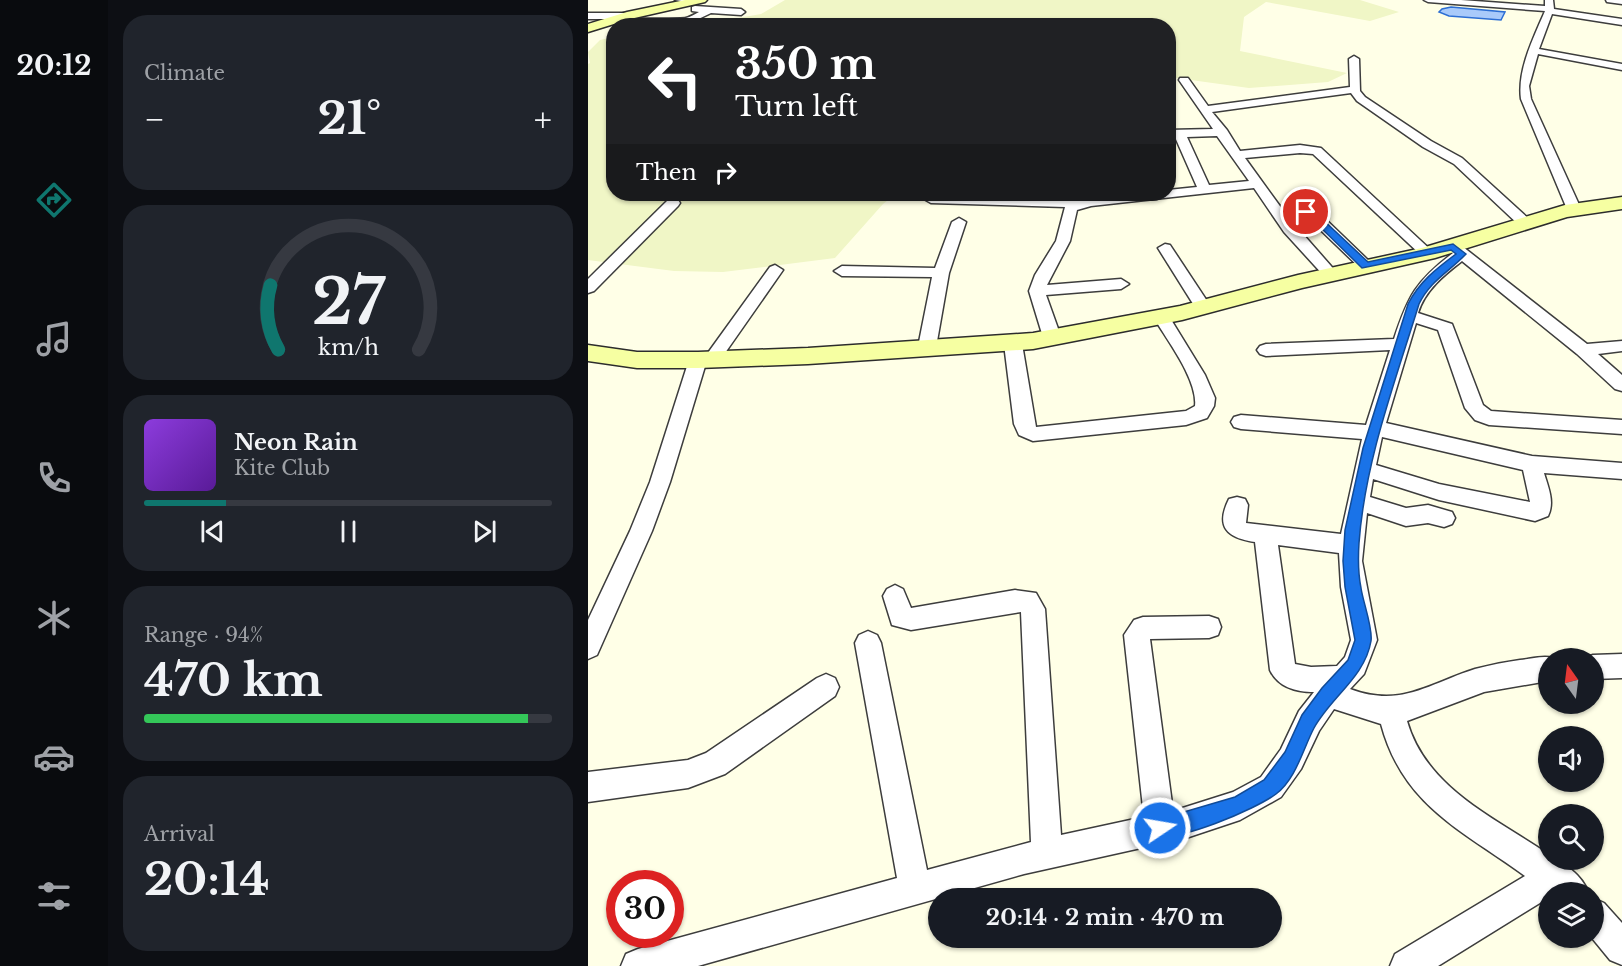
<!DOCTYPE html>
<html lang="en">
<head>
<meta charset="utf-8">
<style>
  body { margin:0; font-family:"Libre Baskerville",serif; background:#20242c; color:#f1f3f6; height:100vh; display:flex; flex-direction:column; font-size:22px; white-space:nowrap }
  * { box-sizing:border-box; margin:0 }
  p { font-size:20px; color:#9ea1a6 }
  .icon { flex:none; width:33px; height:33px; fill:none; stroke:currentColor; stroke-width:2; stroke-linecap:round; stroke-linejoin:round }
  .map { position:relative; flex:1; overflow:hidden }
  .drawer { display:flex; flex-direction:column; gap:15px; padding:15px; background:#0d0f14; width:480px }
  .drawer>* { flex:none }
  .banner { position:absolute; left:18px; top:18px; width:570px; height:183px; border-radius:24px; box-shadow:0 2px 4px #0004; background:#202124; color:#fff; overflow:hidden }
  .needle { width:39px; rotate:346deg }
  .fabs { position:absolute; left:950px; top:648px; display:grid; gap:12px }
  .fabs a { display:grid; place-items:center; width:66px; height:66px; border-radius:50%; background:#171b24; box-shadow:0 2px 4px #0004; font-size:30px }
  .speed { position:absolute; left:18px; top:870px; display:flex; gap:12px; font-size:30px; font-weight:700; text-align:center }
  .speed>* { display:grid; place-content:center; width:78px; height:78px; border-radius:50%; background:#171b24; box-shadow:0 2px 4px #0004; line-height:1 }
  .speed .limit { border:9px solid #d22; background:#fff; color:#111 }
  .pin { position:absolute; display:grid; place-items:center; width:51px; height:51px; color:#fff; margin:-26px; border:3px solid #fff; border-radius:50%; box-shadow:0 2px 6px #0007 }
  .me { position:absolute; width:66px; margin:-33px; rotate:78deg; stroke-linejoin:round; filter:drop-shadow(0 0 4px #0008) }
  .turn { display:flex; align-items:center; gap:21px; height:126px; padding:0 30px; font-size:27px }
  .turn .icon { width:78px; height:78px; stroke-width:2.5 }
  .turn b { display:block; font-size:42px; line-height:51px }
  .then { display:flex; align-items:center; height:57px; padding:0 30px; background:#0003; gap:12px; font-size:22px }
  .big { font-size:45px; font-weight:700; line-height:1.1 }
  .drawer .widget { flex:1; display:flex; flex-direction:column; justify-content:center; gap:9px; min-width:0; padding:0 21px; border-radius:24px; background:#20242c }
  .drawer .dial { align-items:center; gap:0 }
  .dial svg { height:156px; overflow:visible; fill:none; stroke:#363941; stroke-width:7; stroke-linecap:round; text-anchor:middle }
  .dial text { fill:#f1f3f6; stroke:none }
  .song { display:flex; align-items:center; gap:18px }
  .cover { width:72px; height:72px; border-radius:9px; background:linear-gradient(135deg,hsl(270 70% 55%),hsl(270 70% 35%)) }
  .played { height:6px; border-radius:3px; background:linear-gradient(90deg,#0f766e 20%,#363941 20%) }
  .keys { display:flex; justify-content:space-around; direction:ltr }
  .heat { display:flex; justify-content:space-between; align-items:center; font-size:33px; direction:ltr }
  .charge { height:9px; border-radius:4px; background:linear-gradient(90deg,#34c759 94%,#363941 0) }
  .trip { position:absolute; left:340px; top:888px; width:354px; height:60px; border-radius:30px; background:#171b24; box-shadow:0 2px 4px #0004; font-weight:700; line-height:60px; text-align:center }
  main { display:flex; flex:1; min-height:0 }
  .tabs { display:flex; flex-direction:column; width:108px; justify-content:space-around; align-items:center; background:#090b0e; color:#9ea1a6 }
  .tabs .icon { width:42px; height:42px }
  .tabs .current { color:#0f766e }
  .tabs b { font-size:27px; color:#f1f3f6 }
  .map>svg:first-child { display:block }
  .farmland { fill:#f0f6c6 }
  .water { fill:#a9cafa; stroke:#2c6ed4; stroke-width:1.5 }
  .lines { fill:none; stroke-linecap:round; stroke-linejoin:round }
  .street-casing { stroke:#3d3d3d; stroke-width:3 }
  .secondary-casing { stroke:#2c2c2c; stroke-width:3 }
  .street { fill:#fff; fill-rule:evenodd }
  .secondary { fill:#f6ffa2; fill-rule:evenodd }
  .route { fill:#1a73e8; stroke:#114b97; stroke-width:1.5 }
</style>
</head>
<body>
<main>
<nav class="tabs">
<b>20:12</b>
<svg class="icon current" aria-label="directions" viewBox="0 0 24 24"><path d="M12 3l9 9-9 9-9-9zM9 14v-3h6M13 9l2 2-2 2"/></svg>
<svg class="icon" aria-label="music" viewBox="0 0 24 24"><path d="M9 18V5l10-2v13"/><circle cx="6" cy="18" r="3"/><circle cx="16" cy="16" r="3"/></svg>
<svg class="icon" aria-label="phone" viewBox="0 0 24 24"><path d="M5 4h4l2 5-3 2q2 4 5 5l2-3 5 2v4C11 20 4 13 5 4z"/></svg>
<svg class="icon" aria-label="climate" viewBox="0 0 24 24"><path d="M12 3v18M4 7l16 10M4 17L20 7"/></svg>
<svg class="icon" aria-label="car" viewBox="0 0 24 24"><path d="M5 17H2v-5l4-1 3-4h7l3 4 3 1v5h-3M9 17h6M6 11h13"/><circle cx="7" cy="17" r="2"/><circle cx="17" cy="17" r="2"/></svg>
<svg class="icon" aria-label="filters" viewBox="0 0 24 24"><path d="M4 7h16M4 17h16"/><circle cx="9" cy="7" r="2"/><circle cx="15" cy="17" r="2"/></svg>
</nav>
<section class="drawer">
<div class="widget"><p>Climate</p>
<div class="heat"><a>−</a><b class="big">21°</b><a>+</a></div>
</div>
<div class="widget dial"><svg viewBox="0 0 100 80">
<path d="M14 69A42 42 0 1 1 86 69"/>
<path d="M14 69A42 42 0 0 1 10 36" stroke="#0f766e"/>
<text x="50" y="56" font-size="32" font-weight="700">27</text>
<text x="50" y="72" font-size="11">km/h</text>
</svg></div>
<div class="widget">
<div class="song"><i class="cover"></i><div><b>Neon Rain</b><p>Kite Club</p></div></div>
<div class="played"></div>
<div class="keys"><svg class="icon" aria-label="previous" viewBox="0 0 24 24"><path d="M18 5L8 12l10 7zM5 5v14"/></svg><svg class="icon" aria-label="pause" viewBox="0 0 24 24"><path d="M8 5v14M16 5v14"/></svg><svg class="icon" aria-label="next" viewBox="0 0 24 24"><path d="M6 5l10 7-10 7zM19 5v14"/></svg></div>
</div>
<div class="widget"><p>Range · 94%</p><b class="big">470 km</b><div class="charge"></div></div>
<div class="widget"><p>Arrival</p><b class="big">20:14</b></div>
</section>
<div class="map">
<svg width="1034" height="966" viewBox="0 0 1034 966">
  <rect width="100%" height="100%" fill="#ffffe7"/>
  <g class="farmland">
    <path d="M197,0H772L811,12L782,21L678,2L656,17L652,51L759,73L740,82L661,88L581,77L580,26H105L173,14Z"/>
    <path d="M25,37L26,194H308L295,204L247,258L135,272L86,271L0,260V64L2,63L0,52L12,40Z"/>
  </g>
  <path class="water" d="M863,7L917,12L913,20L861,16L851,12L854,9Z"/>
  <g class="lines">
    <defs>
      <g id="street">
        <path d="M87,0H110L111,1L107,3Z"/>
        <path d="M836,0H873L957,6V0H965L966,9L1034,19V25L964,14L951,49L1034,64V70L950,54L941,86L943,99L993,209L991,212L986,213L979,209L933,99C929,70 946,37 957,11L840,2Z"/>
        <path d="M1018,0H1034V4L1019,2Z"/>
        <path d="M107,6L153,9L157,12L153,15L123,13L98,25L67,23L48,26L25,19H0V13H39L43,16L40,18C44,19 95,19 98,18C102,17 107,14 111,12L104,11V7Z"/>
        <path d="M766,56L771,59L772,91L777,97L843,141L874,158L942,220L944,223L942,226H932L866,164L835,147L769,101L763,93L624,112L639,130L652,151L712,145L733,148L846,253L844,256H834L725,154L712,153L657,158L694,209L712,208L728,210L783,263L786,266L783,269H773L719,217H700L750,274L747,277H737L696,232L666,188L503,206L489,210L482,241L459,285L533,279L541,284L533,289L458,295L473,337L470,341H458L455,337L441,291L447,275L468,241L477,207L343,203L336,199L343,195L484,199L490,201L543,194H580V190L609,187L587,137H580V130L625,129L591,80L592,78H600L620,106L762,87L761,59ZM629,136L661,181L621,185L599,137Z"/>
        <path d="M85,199L90,200L92,203L90,206L6,291L0,293V279L80,200Z"/>
        <path d="M371,218L378,222L361,273L348,347L345,351H333L330,347L344,277L254,276L246,271L254,266L347,268L364,222Z"/>
        <path d="M865,242L870,243L999,344L1034,341V351L1010,354L1034,375V391L1027,389L989,354L874,261C856,275 837,290 830,313L864,324L895,405L903,411L1034,420V434L901,425L887,420L877,408L850,330L828,323L798,423L944,456L1034,463V479L956,473C960,487 967,502 960,516L947,521L851,500L785,479L782,497L818,508L840,505L864,512L867,518L864,524L856,527L840,523L818,526L779,513L774,561L789,640L776,674L762,689C813,708 840,684 887,669C902,665 917,662 932,660C942,659 955,655 965,658H960V681L896,692L819,721C838,788 907,818 960,854V860C976,860 995,877 1000,892H960V898L850,966H802L807,954L937,876C874,830 815,806 793,724L746,709L731,731L713,769L693,797L652,820L598,838L436,874L110,966H33L38,954L50,949L309,878L267,643L271,635L280,631L289,635L293,643L339,870L443,842L433,612L323,630L304,625L295,596L299,589L307,585L315,589L323,608L427,590L448,593L457,609L473,835L556,817L536,635L546,620L555,617L621,616L630,619L633,627L630,635L621,638L562,639L585,811L645,792L673,777L693,749L711,711L726,692C708,692 690,687 682,670L667,542C639,538 627,527 641,499L649,497L657,499L660,505L658,523L753,534L774,439L653,429L646,427L643,422L646,417L653,415L778,425L802,350L678,356L672,354L669,350L672,346L678,344L806,339C820,296 828,281 865,253L858,246ZM794,437L935,470L942,502L851,484L788,465ZM690,545L751,553L753,587L763,640L757,657L749,666L723,667L707,664Z"/>
        <path d="M577,244L582,245L623,307L621,310H609L607,307L570,248Z"/>
        <path d="M187,265L195,270L130,363H118L82,482L64,531L9,655L0,659V620L42,531L62,482L101,360L104,356L110,354L117,357L182,267Z"/>
        <path d="M574,313L582,318L617,375L627,398L626,406L619,418L598,425L445,441L431,435L426,424L416,344L419,340H431L434,344L448,427L598,411L607,406C610,380 579,340 566,318Z"/>
        <path d="M1034,654V678L1005,679V658H996L1005,655Z"/>
        <path d="M238,674L247,678L251,687L247,696L137,774L100,788L0,802V772L100,760L118,753L229,678Z"/>
        <path d="M1005,898L1016,903L1034,923V965L1022,960L1004,938Z"/>
      </g>
      <g id="secondary">
        <path d="M97,0H119L117,2L42,19L0,32V24L39,12Z"/>
        <path d="M1034,197V209L979,217L847,258L714,288L594,320L445,349L220,364L110,368H49L0,361V345L49,352H110L220,348L445,333L592,306L710,275L834,248L977,205Z"/>
      </g>
    </defs>
    <use href="#street" class="street-casing"/>
    <use href="#secondary" class="secondary-casing"/>
    <use href="#street" class="street"/>
    <use href="#secondary" class="secondary"/>
  </g>
  <path class="route" d="M715,210H721L731,216L780,262L865,244L878,254C861,272 842,281 831,304C807,382 777,461 771,543C770,558 770,573 773,588C775,602 785,628 783,641C777,677 743,697 726,728C715,749 708,779 688,794C668,809 587,844 565,835L562,828L565,821L647,797L676,780L697,752L714,715L734,688L760,660L767,640L757,587L755,561L757,530L775,448L820,304C831,282 848,269 868,254L863,250L774,268L724,219L715,214Z"/>
</svg>
<div class="fabs">
<a><svg class="needle" viewBox="-14 -14 28 28"><path d="M0-13l5 13h-10z" fill="#e53935"/><path d="M0 13l5-13h-10z" fill="#9ea1a6"/></svg></a>
<a><svg class="icon" aria-label="sound" viewBox="0 0 24 24"><path d="M4 9h4l5-4v14l-5-4H4zM17 9q2 3 0 6"/></svg></a>
<a><svg class="icon" aria-label="search" viewBox="0 0 24 24"><circle cx="10" cy="10" r="6"/><path d="M15 15l6 6"/></svg></a>
<a><svg class="icon" aria-label="layers" viewBox="0 0 24 24"><path d="M12 4l9 5-9 5-9-5zM3 14l9 5 9-5"/></svg></a>
</div>
<div class="speed"><div class="limit">30</div></div>
<div class="pin" style="left:718px;top:212px;background:#d93025"><svg class="icon" aria-label="arrive" viewBox="0 0 24 24"><path d="M6 21V4h12l-3 4 3 4H6"/></svg></div>
<svg class="me" style="left:572px;top:828px" viewBox="-20 -20 40 40"><circle r="17" fill="#1a73e8" stroke="#fff" stroke-width="3"/><path d="M0-11L8 9 0 5-8 9z" fill="#fff"/></svg>
<div class="trip">20:14 · 2 min · 470 m</div>
<div class="banner">
<div class="turn"><svg class="icon" aria-label="left" viewBox="0 0 24 24"><path d="M17 20v-9H6M10 6l-5 5 5 5"/></svg><div><b>350 m</b>Turn left</div></div>
<div class="then">Then<svg class="icon" aria-label="right" viewBox="0 0 24 24"><path d="M7 20v-9h11M14 6l5 5-5 5"/></svg></div>
</div>
</div>
</main>
</body>
</html>
